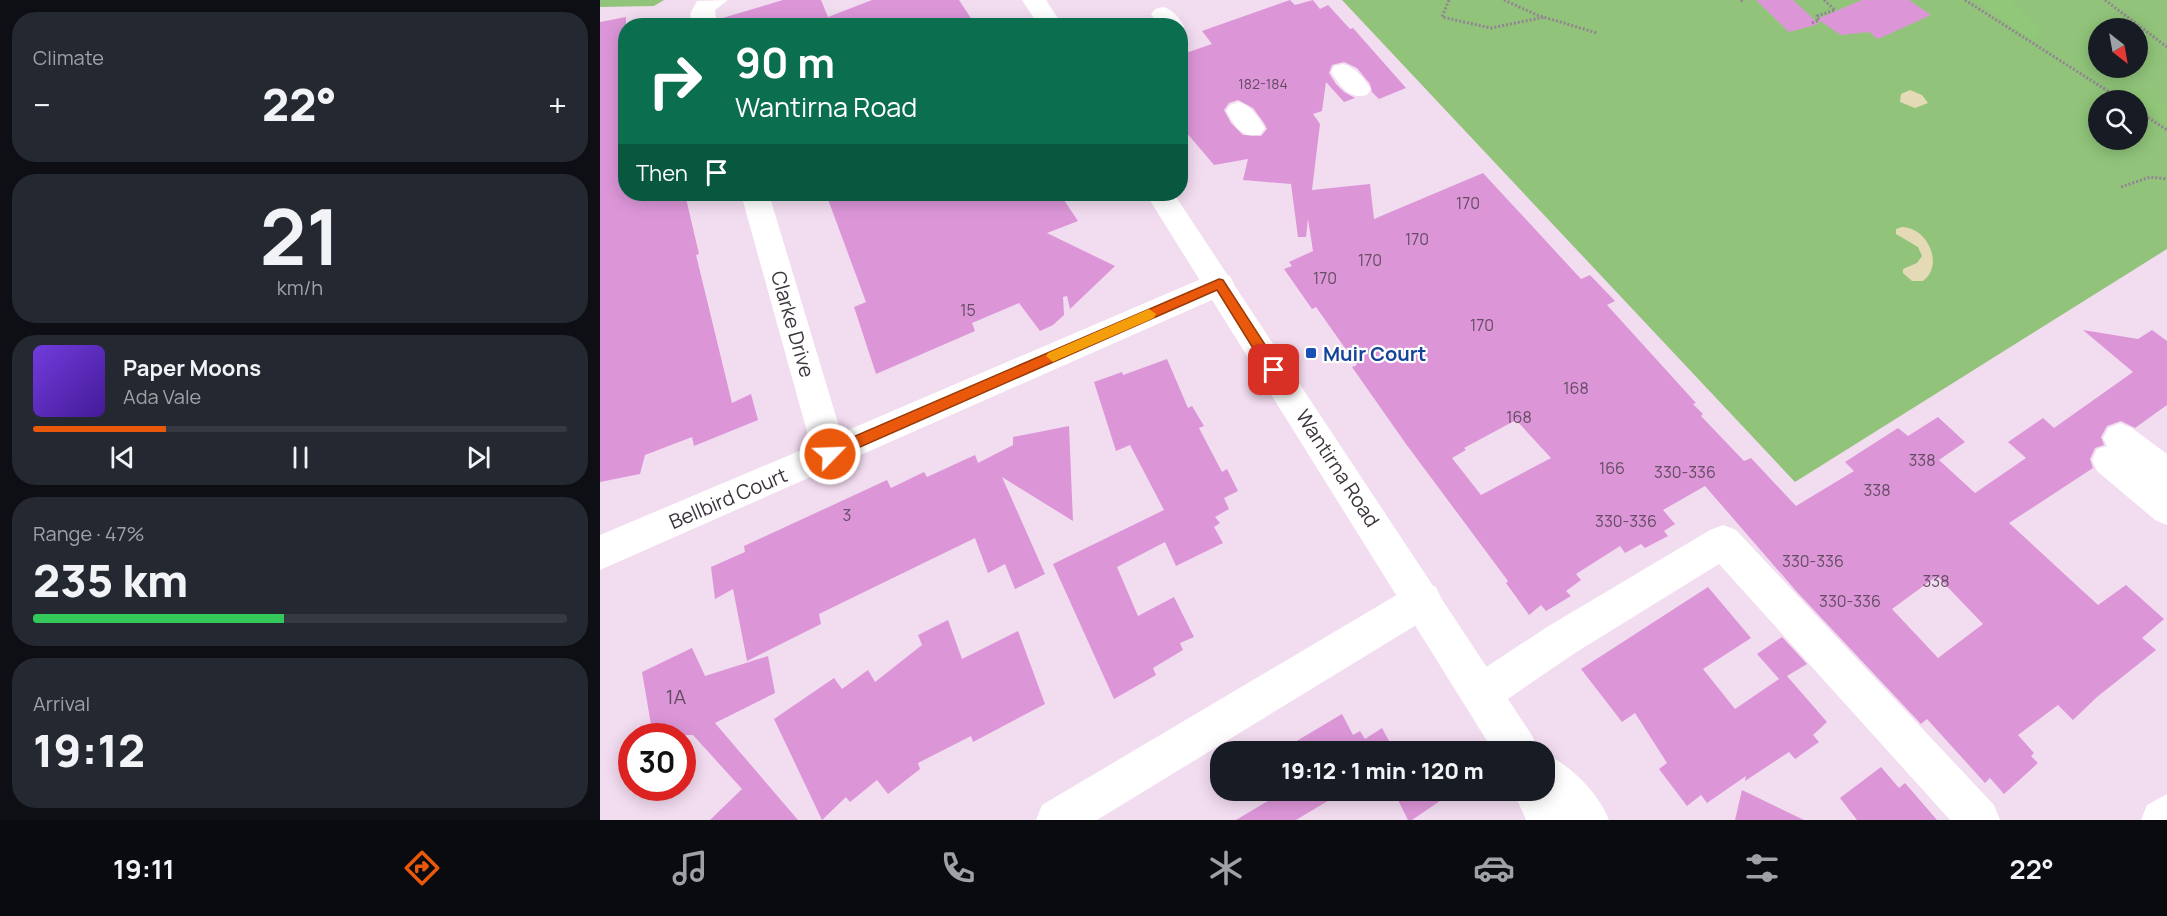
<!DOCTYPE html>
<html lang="en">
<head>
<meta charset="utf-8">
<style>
  body { margin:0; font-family:Manrope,sans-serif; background:#242831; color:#f1f3f6; height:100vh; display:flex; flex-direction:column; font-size:22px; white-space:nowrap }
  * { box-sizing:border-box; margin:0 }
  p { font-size:20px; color:#9ea1a6 }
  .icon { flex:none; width:33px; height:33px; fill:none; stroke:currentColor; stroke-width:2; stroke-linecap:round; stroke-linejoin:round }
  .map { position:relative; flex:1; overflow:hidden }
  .side { display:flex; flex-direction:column; gap:12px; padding:12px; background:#0d0f14; width:600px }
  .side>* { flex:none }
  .top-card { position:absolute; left:18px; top:18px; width:570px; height:183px; border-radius:24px; box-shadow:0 3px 15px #0003; background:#0b6e4f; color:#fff; overflow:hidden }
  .needle { width:39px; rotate:149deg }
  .controls { position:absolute; left:1488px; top:18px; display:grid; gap:12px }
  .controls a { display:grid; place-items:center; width:60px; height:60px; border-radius:50%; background:#171b24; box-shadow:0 3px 15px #0003; font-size:30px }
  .speed { position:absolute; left:18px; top:723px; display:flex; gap:12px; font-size:30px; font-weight:700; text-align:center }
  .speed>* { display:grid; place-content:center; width:78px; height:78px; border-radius:50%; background:#171b24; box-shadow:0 3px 15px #0003; line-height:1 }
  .speed .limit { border:9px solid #d22; background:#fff; color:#111 }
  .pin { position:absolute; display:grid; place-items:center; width:51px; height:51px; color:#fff; margin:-26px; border-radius:12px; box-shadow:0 3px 9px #0006 }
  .me { position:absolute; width:66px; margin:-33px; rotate:66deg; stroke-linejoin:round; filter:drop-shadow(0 0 4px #0008) }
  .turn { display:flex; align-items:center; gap:21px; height:126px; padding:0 18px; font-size:27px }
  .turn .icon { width:78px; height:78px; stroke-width:2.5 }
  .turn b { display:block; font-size:42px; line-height:51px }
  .then { display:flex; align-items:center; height:57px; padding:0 18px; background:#0003; gap:12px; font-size:22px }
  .big { font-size:45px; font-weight:800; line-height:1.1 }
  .side .widget { flex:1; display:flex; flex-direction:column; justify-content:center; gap:9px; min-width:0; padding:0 21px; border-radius:24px; background:#242831 }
  .side .dial { align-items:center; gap:0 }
  .dial b { font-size:78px; line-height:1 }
  .song { display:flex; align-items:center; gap:18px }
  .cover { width:72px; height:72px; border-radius:9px; background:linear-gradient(135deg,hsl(260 70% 55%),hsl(260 70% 35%)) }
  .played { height:6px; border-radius:3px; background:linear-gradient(90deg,#ea580c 25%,#363941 25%) }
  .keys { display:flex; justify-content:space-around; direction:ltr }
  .heat { display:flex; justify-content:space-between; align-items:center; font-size:33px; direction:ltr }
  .charge { height:9px; border-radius:4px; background:linear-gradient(90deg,#34c759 47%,#363941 0) }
  .trip { position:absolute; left:610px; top:741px; width:345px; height:60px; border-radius:24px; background:#171b24; box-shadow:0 3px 15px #0003; font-weight:800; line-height:60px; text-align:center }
  .menu { display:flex; height:96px; justify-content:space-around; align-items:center; background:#090b0e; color:#9ea1a6 }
  .menu .icon { width:42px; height:42px }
  .menu .on { color:#ea580c }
  .menu b { font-size:27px; color:#f1f3f6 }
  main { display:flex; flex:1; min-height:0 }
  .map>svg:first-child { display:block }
  .green { fill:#91c47a; fill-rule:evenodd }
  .forest { fill:#91c779 }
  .sand { fill:#e4dab5 }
  .building { fill:#dc96d8; fill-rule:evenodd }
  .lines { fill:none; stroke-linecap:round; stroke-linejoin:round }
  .path { stroke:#938492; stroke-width:3; stroke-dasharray:2 2; stroke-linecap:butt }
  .minor { fill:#fff; fill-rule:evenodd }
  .major { fill:#fff; fill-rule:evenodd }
  .route { fill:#ea580c; stroke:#983908; stroke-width:1.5 }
  .slow { fill:#f59e0b }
  .transit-dot { fill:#1a4fb4; stroke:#fff; stroke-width:2 }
  .labels { text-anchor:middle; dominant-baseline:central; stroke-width:4.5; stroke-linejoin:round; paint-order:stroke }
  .far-number-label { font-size:14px; fill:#644c63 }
  .number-label { font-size:16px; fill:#644c63 }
  .street-label { font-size:20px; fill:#3c343c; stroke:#fff }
  .transit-label { font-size:20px; font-weight:bold; fill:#164399; stroke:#fff; text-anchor:start }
  .near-number-label { font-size:20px; fill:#644c63 }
</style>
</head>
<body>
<main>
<section class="side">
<div class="widget"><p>Climate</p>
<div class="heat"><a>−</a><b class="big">22°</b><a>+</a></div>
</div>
<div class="widget dial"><b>21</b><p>km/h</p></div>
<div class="widget">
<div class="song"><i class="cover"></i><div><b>Paper Moons</b><p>Ada Vale</p></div></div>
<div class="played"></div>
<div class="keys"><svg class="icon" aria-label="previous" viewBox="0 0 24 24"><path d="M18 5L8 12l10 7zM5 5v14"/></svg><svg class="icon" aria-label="pause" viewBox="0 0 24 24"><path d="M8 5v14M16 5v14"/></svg><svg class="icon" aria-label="next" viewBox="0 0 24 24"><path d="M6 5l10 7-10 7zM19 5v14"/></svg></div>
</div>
<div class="widget"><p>Range · 47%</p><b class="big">235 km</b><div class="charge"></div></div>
<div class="widget"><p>Arrival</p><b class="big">19:12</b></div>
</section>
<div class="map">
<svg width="1567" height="820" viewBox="0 0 1567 820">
  <rect width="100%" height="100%" fill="#f2dcf0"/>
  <g class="green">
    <path d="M0,0H64L54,6L0,7Z"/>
    <path d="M742,0H1567V249L1195,482ZM1498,28H1538V68H1498ZM1498,100H1538V140H1498Z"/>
  </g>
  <g class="forest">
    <path d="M1375,0H1411L1442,31L1434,38L1437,43Z"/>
    <path d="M1517,73L1567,107V126L1538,106V100H1529L1504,84L1505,80L1513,81L1518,77Z"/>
  </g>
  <g class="sand">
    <path d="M1310,90L1322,95L1328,103L1315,108L1300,102L1301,94Z"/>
    <path d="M1302,227C1327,227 1345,265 1323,281H1312L1303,273V269L1317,263L1322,256L1318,247L1296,234V229Z"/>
  </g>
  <g class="building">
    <path d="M183,0H221L228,17L272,0H359L376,26H120L119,19Z"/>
    <path d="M690,0L695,5L713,0L720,9L728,5L750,29L753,28L806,88L779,99L772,92L770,84L757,68L744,62L732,65L729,73L736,84L744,92L755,98L744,102L726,82L722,111L713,114L720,124L712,190L770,184L774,219L883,173L981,279L990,275L1015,301L1007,305L1096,403L1093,404L1103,414L1101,416L1144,461L1151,458L1196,506L1254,471L1245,462L1298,428L1308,436L1338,417L1365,442L1339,460L1375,493L1426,458L1408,442L1443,418L1454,428L1533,372L1483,330L1538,339L1552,330L1567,341V405L1535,428L1521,421L1507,426L1501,437L1504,445L1495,448L1490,459L1493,468L1409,523L1498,605L1526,585L1564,619L1542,638L1556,650L1497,697L1473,720L1458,705L1418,735L1434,753L1431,756L1438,763L1404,794L1390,778L1385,783L1327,719L1321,724L1197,592L1105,486L1063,510L1075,524L1064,531L1068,536L1045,548L1041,544L1025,553L1020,546L976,574L981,580L966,591L971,596L946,611L941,605L929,615L906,583L908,581L806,444L752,367L757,365L716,307L712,309L684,269L692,266L689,262L713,251L708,219L706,237H698L691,184L643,180L648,159L614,165L580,125V55L612,44L602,31ZM638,100L653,108L664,123L667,129L661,136L643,135L631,123L624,110L629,103ZM916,420L951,458L881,495L852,458L866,450L864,448ZM1337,576L1383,624L1338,658L1292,609Z"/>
    <path d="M1156,0H1193L1219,24L1189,32Z"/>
    <path d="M1262,0H1309L1331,15L1278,39L1269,32L1241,35L1217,19Z"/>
    <path d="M26,17V194H85L99,254L96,255L132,403L151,394L158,420L94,446L92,437L45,455L40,474L0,482V22Z"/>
    <path d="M226,194H460L478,221L447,233L515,266L470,309L467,296L463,297L464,315L453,325L440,331L419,303L372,323L375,331L276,374L254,307L266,302Z"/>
    <path d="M567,359L588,408L592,406L604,426L599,428L622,472L627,469L638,491L624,498L629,509L615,517L620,523L614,527L623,543L576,566L565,542L517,567L538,616L574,597L594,637L580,643L583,650L553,668L556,675L514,699L453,564L564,510L530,445L516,451L494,382L522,372L523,375Z"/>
    <path d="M469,426L473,521L402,477L445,574L415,589L405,564L388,573L375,538L219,614L221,624L147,661L133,589L115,599L111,567L145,552L144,546L287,480L291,488L324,472L327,477L375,455L378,463L413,445V437Z"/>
    <path d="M1108,587L1151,638L1103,669L1135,709L1179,679L1157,654L1182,637L1207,664L1187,676L1227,722L1213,735L1219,742L1195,759L1189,752L1145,781L1146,776L1107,803L1101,795L1087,806L1059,769L1067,763L1035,713L1022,722L981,669Z"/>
    <path d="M348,620L362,659L418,631L445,704L373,742L371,736L318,763L320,769L288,794L277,780L250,802L246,797L222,820L174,719L234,678L242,689L268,670L275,682L322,645L318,635Z"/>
    <path d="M92,648L105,676L168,656L175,693L115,723L198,820H110L142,789L93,735L53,736L42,672Z"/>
    <path d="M742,714L753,735L760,731L765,739L782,728L795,752H701L695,742Z"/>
    <path d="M1281,767L1299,788L1305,783L1337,820H1257L1240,798Z"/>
    <path d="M686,790H746L696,820H636Z"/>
    <path d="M793,790H856L812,820H808Z"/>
    <path d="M1142,790L1204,820H1135Z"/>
  </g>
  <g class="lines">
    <g class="path">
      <path d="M849,0L842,17L891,28L945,17"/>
      <path d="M904,0L937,15L997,33"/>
      <path d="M1141,0L1143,2"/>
      <path d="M1365,0L1522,100"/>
      <path d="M1505,0L1567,47"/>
      <path d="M1212,23L1219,20L1217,16L1235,10L1224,0"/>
      <path d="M1538,111L1567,130"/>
      <path d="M1521,187L1550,177L1567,179"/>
    </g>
    <g class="minor">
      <path d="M128,0L115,10L117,26H93L90,14L97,1Z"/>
      <path d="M563,7C574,10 578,17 584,26L580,31V26H559L551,14L555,9Z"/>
      <path d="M743,64C755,67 764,78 771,89L767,95C749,100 740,86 731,72L734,66Z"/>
      <path d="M639,102C652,106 658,117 665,128L661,134C642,140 635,126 626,111L630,105Z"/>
      <path d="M141,194H169L241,433L608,276L619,272L630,276L634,284L630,292L0,570V535L211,446Z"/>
      <path d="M1520,423L1532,428L1567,454V525L1555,520L1497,471L1492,460L1497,449L1507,446L1503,438L1508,428Z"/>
      <path d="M1123,525L1136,530L1394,805L1400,820H1350L1119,564L975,653L896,707L882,713L868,707L862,693L868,679L947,627L1110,530Z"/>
      <path d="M823,582L836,587L842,600L836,613L497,820H436L442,805L810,587Z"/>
    </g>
    <g class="major">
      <path d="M422,0H446L463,26H439Z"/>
      <path d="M546,194H574L933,737L938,752H894Z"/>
      <path d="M945,754C971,765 999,794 1009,820H926L913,790H945Z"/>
      <path d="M1567,794V820H1541L1547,805Z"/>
    </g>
  </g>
  <path class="route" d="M619,279L623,280L679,366V374H669L617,290L235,458H225L223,454L225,449Z"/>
  <path class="slow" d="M549,309L556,314L554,318L457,360L453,362L446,356L448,353Z"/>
  <rect class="transit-dot" x="705" y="347" width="12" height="12" rx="3"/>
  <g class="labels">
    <g class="far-number-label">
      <text x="663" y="83">182-184</text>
    </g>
    <g class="number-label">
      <text x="868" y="203">170</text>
      <text x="817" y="239">170</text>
      <text x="770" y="260">170</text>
      <text x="725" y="278">170</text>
      <text x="368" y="310">15</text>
      <text x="882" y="325">170</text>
      <text x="976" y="388">168</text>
      <text x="919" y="417">168</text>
      <text x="1322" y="460">338</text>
      <text x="1012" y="468">166</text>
      <text x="1085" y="472">330-336</text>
      <text x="1277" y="490">338</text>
      <text x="247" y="515">3</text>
      <text x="1026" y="521">330-336</text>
      <text x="1213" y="561">330-336</text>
      <text x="1336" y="581">338</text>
      <text x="1250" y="601">330-336</text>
    </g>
    <g class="street-label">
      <text transform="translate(193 324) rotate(74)">Clarke Drive</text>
      <text transform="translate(738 468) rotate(57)">Wantirna Road</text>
      <text transform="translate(128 498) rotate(-23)">Bellbird Court</text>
    </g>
    <g class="transit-label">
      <text x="723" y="353">Muir Court</text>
    </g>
    <g class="near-number-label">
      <text x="76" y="696">1A</text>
    </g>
  </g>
</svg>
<div class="controls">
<a><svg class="needle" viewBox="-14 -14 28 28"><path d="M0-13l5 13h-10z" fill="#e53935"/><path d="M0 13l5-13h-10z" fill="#9ea1a6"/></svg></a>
<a><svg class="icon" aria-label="search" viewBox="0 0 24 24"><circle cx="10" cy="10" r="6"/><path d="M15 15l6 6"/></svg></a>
</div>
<div class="speed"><div class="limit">30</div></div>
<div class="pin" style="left:674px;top:370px;background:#d93025"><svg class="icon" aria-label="arrive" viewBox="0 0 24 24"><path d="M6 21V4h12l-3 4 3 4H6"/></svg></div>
<svg class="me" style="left:230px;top:454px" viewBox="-20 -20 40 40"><circle r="17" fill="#ea580c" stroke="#fff" stroke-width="3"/><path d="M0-11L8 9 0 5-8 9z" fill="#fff"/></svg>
<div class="trip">19:12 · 1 min · 120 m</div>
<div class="top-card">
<div class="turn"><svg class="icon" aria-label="right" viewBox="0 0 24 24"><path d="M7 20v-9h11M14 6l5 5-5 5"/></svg><div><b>90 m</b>Wantirna Road</div></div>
<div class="then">Then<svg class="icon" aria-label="arrive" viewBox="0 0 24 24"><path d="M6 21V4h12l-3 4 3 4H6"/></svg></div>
</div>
</div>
</main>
<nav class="menu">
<b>19:11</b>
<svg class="icon on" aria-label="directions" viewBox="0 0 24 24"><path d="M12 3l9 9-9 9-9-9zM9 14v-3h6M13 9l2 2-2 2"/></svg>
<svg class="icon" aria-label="music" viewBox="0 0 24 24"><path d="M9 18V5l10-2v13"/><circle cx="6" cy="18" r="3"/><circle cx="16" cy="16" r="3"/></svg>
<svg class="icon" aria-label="phone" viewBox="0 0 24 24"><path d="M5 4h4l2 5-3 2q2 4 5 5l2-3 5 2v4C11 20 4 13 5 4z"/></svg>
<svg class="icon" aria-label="climate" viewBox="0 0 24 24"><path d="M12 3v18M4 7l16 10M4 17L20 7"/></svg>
<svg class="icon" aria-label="car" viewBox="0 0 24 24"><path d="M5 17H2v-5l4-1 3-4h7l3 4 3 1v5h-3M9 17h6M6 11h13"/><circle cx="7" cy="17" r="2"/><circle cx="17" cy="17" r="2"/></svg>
<svg class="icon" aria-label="filters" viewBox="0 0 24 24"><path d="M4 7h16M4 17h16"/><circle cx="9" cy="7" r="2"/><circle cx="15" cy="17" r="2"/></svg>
<b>22°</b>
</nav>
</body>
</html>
